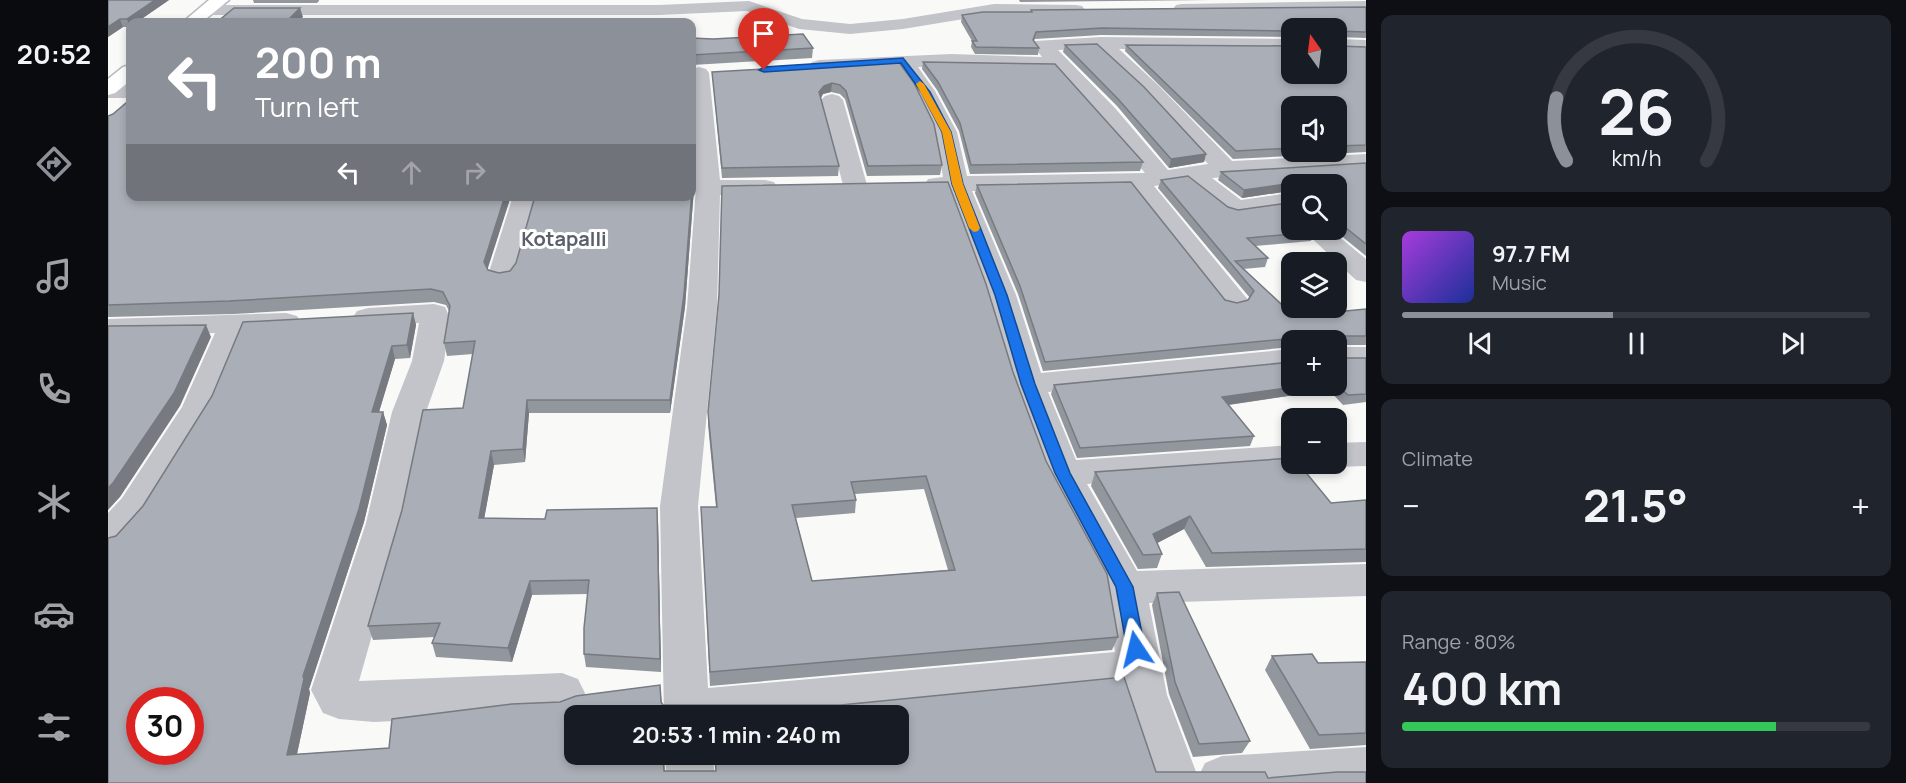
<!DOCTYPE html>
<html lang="en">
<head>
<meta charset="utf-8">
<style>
  body { margin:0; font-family:Manrope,sans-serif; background:#20242c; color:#f1f3f6; height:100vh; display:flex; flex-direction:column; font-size:22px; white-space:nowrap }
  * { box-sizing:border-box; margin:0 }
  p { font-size:20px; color:#9ea1a6 }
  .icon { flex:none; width:33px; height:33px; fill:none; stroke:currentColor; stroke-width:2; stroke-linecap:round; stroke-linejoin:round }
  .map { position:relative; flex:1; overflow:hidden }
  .details { display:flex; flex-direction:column; gap:15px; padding:15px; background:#0d0f14; width:540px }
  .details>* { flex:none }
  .guide { position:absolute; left:18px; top:18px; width:570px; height:183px; border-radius:12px; box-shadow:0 3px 9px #0003; background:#8c9099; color:#fff; overflow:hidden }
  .needle { width:39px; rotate:346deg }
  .fabs { position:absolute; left:1173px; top:18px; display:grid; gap:12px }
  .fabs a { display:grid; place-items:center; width:66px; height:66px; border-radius:12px; background:#171b24; box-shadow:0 3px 9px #0003; font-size:30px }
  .speed { position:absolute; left:18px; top:687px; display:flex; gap:12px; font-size:30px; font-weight:700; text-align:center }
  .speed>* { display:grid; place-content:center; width:78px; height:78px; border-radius:50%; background:#171b24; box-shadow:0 3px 9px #0003; line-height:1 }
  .speed .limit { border:9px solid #d22; background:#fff; color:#111 }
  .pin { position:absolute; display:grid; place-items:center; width:51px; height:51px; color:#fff; margin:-62px -26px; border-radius:50% 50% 50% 0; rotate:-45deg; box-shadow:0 0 6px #0007 }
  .pin .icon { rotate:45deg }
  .me { position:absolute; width:66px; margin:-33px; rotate:350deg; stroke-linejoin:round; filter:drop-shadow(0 0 4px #0008) }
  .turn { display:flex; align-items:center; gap:21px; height:126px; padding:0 30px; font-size:27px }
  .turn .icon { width:78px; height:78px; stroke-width:2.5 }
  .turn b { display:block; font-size:42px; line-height:51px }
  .lanes { display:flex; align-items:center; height:57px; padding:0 30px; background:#0003; justify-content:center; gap:30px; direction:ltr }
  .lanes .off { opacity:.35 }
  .big { font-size:45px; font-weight:700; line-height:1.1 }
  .details .card { flex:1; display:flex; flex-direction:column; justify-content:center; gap:9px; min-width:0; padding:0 21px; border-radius:12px; background:#20242c }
  .details .dial { align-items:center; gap:0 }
  .dial svg { height:156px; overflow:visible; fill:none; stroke:#363941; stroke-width:7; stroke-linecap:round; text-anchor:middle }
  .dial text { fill:#f1f3f6; stroke:none }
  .song { display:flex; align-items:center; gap:18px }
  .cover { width:72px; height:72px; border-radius:9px; background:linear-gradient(135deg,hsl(280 70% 55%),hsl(230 70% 35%)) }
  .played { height:6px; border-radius:3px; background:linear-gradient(90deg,#8c9099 45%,#363941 45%) }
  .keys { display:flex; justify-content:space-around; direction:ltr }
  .heat { display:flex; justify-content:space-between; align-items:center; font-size:33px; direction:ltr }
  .charge { height:9px; border-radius:4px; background:linear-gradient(90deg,#34c759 80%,#363941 0) }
  .trip { position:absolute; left:456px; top:705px; width:345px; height:60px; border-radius:12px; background:#171b24; box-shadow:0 3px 9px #0003; font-weight:700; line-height:60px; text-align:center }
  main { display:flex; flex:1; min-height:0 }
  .menu { display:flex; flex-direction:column; width:108px; justify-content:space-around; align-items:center; background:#090b0e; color:#9ea1a6 }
  .menu .icon { width:42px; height:42px }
  .menu .active { color:#8c9099 }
  .menu b { font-size:27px; color:#f1f3f6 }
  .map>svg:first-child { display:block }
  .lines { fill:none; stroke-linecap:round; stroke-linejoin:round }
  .primary-casing { stroke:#b8babf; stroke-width:3 }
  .minor { fill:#c2c4c9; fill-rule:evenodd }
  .primary { fill:#fff; fill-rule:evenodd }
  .wall { fill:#92969d; fill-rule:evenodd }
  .shaded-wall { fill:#777a80 }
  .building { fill:#aaafb7; stroke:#777a80; stroke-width:1.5; fill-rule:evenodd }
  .route { fill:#1a73e8; stroke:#114b97; stroke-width:1.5 }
  .slow { fill:#f59e0b }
  .labels { text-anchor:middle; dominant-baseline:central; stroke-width:6; stroke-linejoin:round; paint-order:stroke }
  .neighbourhood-label { font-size:20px; font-weight:bold; fill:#59606c; stroke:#fff }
</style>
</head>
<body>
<main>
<nav class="menu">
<b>20:52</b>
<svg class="icon active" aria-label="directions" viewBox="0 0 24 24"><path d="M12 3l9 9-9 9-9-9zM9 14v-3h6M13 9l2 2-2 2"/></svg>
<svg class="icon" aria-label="music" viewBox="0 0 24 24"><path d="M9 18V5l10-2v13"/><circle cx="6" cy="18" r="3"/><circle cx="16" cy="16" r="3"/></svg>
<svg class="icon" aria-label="phone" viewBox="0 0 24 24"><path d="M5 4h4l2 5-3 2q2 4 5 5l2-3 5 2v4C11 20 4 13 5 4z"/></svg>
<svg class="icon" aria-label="climate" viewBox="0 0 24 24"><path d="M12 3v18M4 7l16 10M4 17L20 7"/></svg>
<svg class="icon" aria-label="car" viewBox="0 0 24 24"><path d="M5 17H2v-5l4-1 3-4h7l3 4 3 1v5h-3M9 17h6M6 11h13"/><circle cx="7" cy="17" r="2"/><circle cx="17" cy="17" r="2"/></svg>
<svg class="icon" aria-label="filters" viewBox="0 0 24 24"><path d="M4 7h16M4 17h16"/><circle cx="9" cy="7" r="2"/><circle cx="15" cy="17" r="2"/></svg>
</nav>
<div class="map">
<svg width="1258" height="783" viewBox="0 0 1258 783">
  <rect width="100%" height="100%" fill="#f9faf8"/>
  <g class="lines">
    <defs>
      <g id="primary">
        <path d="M101,0H121L94,22H75Z"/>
        <path d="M22,65V81L7,93L0,95V79L15,67Z"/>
      </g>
    </defs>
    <use href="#primary" class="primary-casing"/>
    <g class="minor">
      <path d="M641,1L694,19L742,24L795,19L886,4L968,5L974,6L977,10L974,14L968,15L886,14L795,29L742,34L691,29L639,11L551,15H99L93,14L90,10L93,6L99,5H551Z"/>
      <path d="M1258,1V11L1074,14L1068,13L1065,9L1068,5L1074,4Z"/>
      <path d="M993,37L1184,39V51L1011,49L1050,85L1124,161L1258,154V168L1104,178L1133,200L1175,194L1184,197V217L1170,210L1128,216L1119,213L1078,182L1046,186L1141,301L1136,307L1126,310L1116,307L1022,188L864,191L908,295L933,373L1184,349V368L940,392L968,460L1184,445V464H1198L1197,466L1184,469L979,484L1029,571L1258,564V596L1041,603L1059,695L1090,777L1097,763L1114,756L1258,747V783H1044L1012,688L729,716H556L552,506L579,307L588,188L584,69L591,67L598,69L601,73L612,180H657L666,182L669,187L666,192L612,195L609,307L590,506L600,688L1007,652L997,587L937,473L904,384L878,295L839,191L820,189L817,184L820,179L835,177L827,132L807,91L790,68L711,72L704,70L701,66L704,62L711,60L843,54L934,57L925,45L927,41ZM988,49L1036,93L1100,164L1060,170L1007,108L950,50ZM843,66L946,69L991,118L1037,173L859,176L849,132L827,91L810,67Z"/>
      <path d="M1228,39L1258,40V52L1228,51Z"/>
      <rect x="0" y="86" width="22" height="12"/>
      <path d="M724,94L731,96L735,100L759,185L756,190L747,192L738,190L735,185L713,100L717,96Z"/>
      <path d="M405,196H430L408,275L404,281L394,283L384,281L380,275Z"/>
      <path d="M1195,230H1223L1258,259V282L1248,280Z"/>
      <path d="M326,304L337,307L342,318L336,361L318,412L296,523L251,681L454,673L470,679L477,693L470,707L454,713L266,722L231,719L215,713L203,690L258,523L284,412L304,361L311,323L260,326L249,323L245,317L249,311L260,308Z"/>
      <path d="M178,313L189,316L193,322L189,328L138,332L108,408L40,518L14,548L0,552V513L14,498L74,407L107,333L0,337V319Z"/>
      <rect x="1228" y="347" width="30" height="18"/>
      <path d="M1258,442V466L1228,467L1215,464H1228V443Z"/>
      <path d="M557,754H605L607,783H559Z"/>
    </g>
    <use href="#primary" class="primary"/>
  </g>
  <g class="wall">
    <path d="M0,0H61L22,27H15L0,37Z"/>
    <path d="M145,0H211V1L209,3H146Z"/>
    <path d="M911,0H1103L912,2Z"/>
    <path d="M1258,7V38L1229,37V46L1258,47V152L1125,159L1017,51L1018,45L1184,74L1228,28H1184V37L993,35L927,39L926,41L931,48L930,55L867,54L863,47L864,41L853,22L854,15L923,12V10ZM1184,106H1228V152H1184Z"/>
    <path d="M584,38L705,48L704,58L584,65Z"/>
    <path d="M957,45L1098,154L1096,162L1061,168L1009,106L955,52Z"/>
    <path d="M790,61L834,165L832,175L759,176L737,99L732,94L723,92L715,94L713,98L731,166L730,176L614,178L604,72Z"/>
    <path d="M815,62L1035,162L1032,171L862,174L851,131L829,90L814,69Z"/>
    <path d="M19,102L403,196L379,269L391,273L402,271L586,188L577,307L562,413H421L417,462L386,465L376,518L550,521L553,672L478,667L476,654L480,594L424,595L404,662L328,657L324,643L327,637L265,640L260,626L355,408L365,354L339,356L336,343L341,311L338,305L326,302L126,314L0,317V116L5,114Z"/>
    <path d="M1258,163V256L1226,230H1228V184H1184V194L1175,192L1134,198L1110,180L1113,172Z"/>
    <path d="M1053,180L1120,207L1184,230L1206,232L1203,241L1147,246L1160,258L1157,267L1135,269L1186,316L1258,309V345H1231V358H1258V402L1235,405L1221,390L1121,405L1146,436L1142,446L969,458L943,394L946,385L1228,386V340H1184V347L935,371L910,294L867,193L869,185L1117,300L1129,303L1140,300L1142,298L1050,188Z"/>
    <path d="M305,313L308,325L302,358L287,359L271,412H275L279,425L256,522L201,689L202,693L189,754L281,748L284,719L404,704L452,702L468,696L552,685L554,703L555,705H733L1016,677L1048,772H1157L1160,778L1229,772H1258V783H0V538L8,536L35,506L104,396L135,322ZM32,700H82V752H32ZM466,716H790V754H607L608,771H557L555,754H466Z"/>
    <path d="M905,372L938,461L1010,637L1004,650L602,686L593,507H608L600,425V412ZM816,489L840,570L704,581L688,518L747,513L748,500L747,494Z"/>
    <path d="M987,472L1223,503L1258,500V562L1098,567L1076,529L1049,543L1054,554L1049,568L1030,569L983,486Z"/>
    <path d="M1049,593L1142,741L1134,753L1085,757L1061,694L1044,605Z"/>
    <path d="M1164,656L1210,663L1258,662V745L1202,749L1157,670Z"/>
  </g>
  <g class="shaded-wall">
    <path d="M47,0H61L29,22H22V27L19,19Z"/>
    <path d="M192,8L195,17L190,22H178Z"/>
    <path d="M12,19L15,27L0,37V27Z"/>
    <path d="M724,83L723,92L715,94L711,101V92L716,86Z"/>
    <path d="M1098,154L1096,162L1061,168L1063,159Z"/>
    <path d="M585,177L586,188L577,307L562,413V400Z"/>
    <path d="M1178,184L1175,192L1134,198L1136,190Z"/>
    <path d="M397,196H403L378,274L376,262Z"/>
    <path d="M305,313L308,325L302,358L299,345Z"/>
    <path d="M98,325L103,337L72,406L12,497L0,510V488Z"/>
    <path d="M284,346L287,359L267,425L264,412Z"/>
    <path d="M1193,386H1223L1221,390L1111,406L1114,397Z"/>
    <path d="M419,400L421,413L417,462L415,449Z"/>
    <path d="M275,412L279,425L256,522L201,689L202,693L186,768L179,755L195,676Z"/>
    <path d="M383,451L386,465L374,531L371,518Z"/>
    <path d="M549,508L550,521L553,672L552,659Z"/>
    <path d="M1082,516L1076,529L1040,548L1045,534Z"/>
    <path d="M422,581L424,595L404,662L400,648Z"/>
  </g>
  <g class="building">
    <path d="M0,0H47L19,19H12L0,27Z"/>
    <path d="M1258,7V32L1229,31V46L1258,47V145L1228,146V106H1184V148L1128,151L1018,45L1184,46V74H1228V28H1184V31L994,28L928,32L925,40L931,48L868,47L864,41H869L854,15L875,12H924L923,10Z"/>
    <path d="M126,8H192L178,22H109Z"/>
    <path d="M695,34L705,48L584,55V38L605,39Z"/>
    <path d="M989,44L1036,87L1098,154L1063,159L1010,99L957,45Z"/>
    <path d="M790,61L806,83L826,124L834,165L760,166L738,91L732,85L724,83L716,86L711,92L731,166L614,168L604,72Z"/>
    <path d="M815,62L947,64L1035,162L863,165L852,123L830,82Z"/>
    <path d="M22,95V196H397L376,262L380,270L391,273L402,271L408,263L427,196H584V119L585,177L576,294L562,400H419L415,449L383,451L371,518L437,519L439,510L549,508L552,659L476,654V628L481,580L422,581L400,648L324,643L332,623L260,626L294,510L315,410L355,408L367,341L336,343L342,306L335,292L323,289L121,301L0,305V116L5,114L19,102L20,96Z"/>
    <path d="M1258,163V244L1228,220V184H1184V186L1178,184L1136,190L1113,172Z"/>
    <path d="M1080,176L1120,207L1130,210L1173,204L1184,209V230H1203L1206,232L1139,238L1160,258L1127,261L1186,316L1258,309V336H1231V358H1258V394L1240,395L1228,384V340H1190L1188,338L937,362L912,286L869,185L1023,182L1117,300L1129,303L1140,300L1146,291L1053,180Z"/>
    <path d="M840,182L878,284L905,372L938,461L999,574L1010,637L602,672L593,507H609L600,412L611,295L614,186ZM818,476L847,570L704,581L684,505L748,500L743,482Z"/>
    <path d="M305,313L299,345L284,346L264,412H275L251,509L195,676L196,679L179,755L281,748L284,719L404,704L452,702L468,696L552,685L553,702L555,705H733L1016,677L1048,772H1157L1160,778L1229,772H1258V783H0V538L8,536L35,506L104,396L135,322ZM32,700H82V752H32ZM466,716H790V754H607L608,771H556L555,754H466Z"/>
    <path d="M98,325L66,393L5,483L0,488V326Z"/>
    <path d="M1184,362V386H1193L1114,397L1146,436L972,448L946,385Z"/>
    <path d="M1184,458V464H1191L1223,503L1258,500V549L1104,553L1082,516L1045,534L1054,554L1035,555L987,472Z"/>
    <path d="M1071,592L1142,741L1091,744L1067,682L1049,593Z"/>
    <path d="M1204,654L1210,663L1258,662V733L1211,735L1164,656Z"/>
  </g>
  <path class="route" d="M795,58L822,92L843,132L855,184L899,295L927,384L962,473L1025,587L1037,649L1034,654L1028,657L1021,654L1019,649L1008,587L947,473L913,384L887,295L844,184L834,132L813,92L793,63L656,72L651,70L656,67Z"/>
  <path class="slow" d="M812,81L816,84L843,132L855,184L872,228L870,231L866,232L861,228L844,184L834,132L808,84Z"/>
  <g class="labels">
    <g class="neighbourhood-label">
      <text x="456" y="238">Kotapalli</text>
    </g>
  </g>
</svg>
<div class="fabs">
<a><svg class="needle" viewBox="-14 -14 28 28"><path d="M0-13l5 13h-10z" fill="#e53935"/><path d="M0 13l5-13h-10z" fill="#9ea1a6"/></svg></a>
<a><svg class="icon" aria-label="sound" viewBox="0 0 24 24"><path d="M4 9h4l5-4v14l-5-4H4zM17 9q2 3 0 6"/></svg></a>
<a><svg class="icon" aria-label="search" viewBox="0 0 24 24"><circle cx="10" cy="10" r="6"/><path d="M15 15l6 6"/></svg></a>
<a><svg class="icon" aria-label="layers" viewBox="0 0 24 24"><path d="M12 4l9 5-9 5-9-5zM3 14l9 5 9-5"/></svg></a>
<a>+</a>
<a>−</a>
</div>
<div class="speed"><div class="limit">30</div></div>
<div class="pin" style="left:656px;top:70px;background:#d93025"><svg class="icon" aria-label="arrive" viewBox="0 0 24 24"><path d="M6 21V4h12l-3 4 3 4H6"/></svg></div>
<svg class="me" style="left:1028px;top:649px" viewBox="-20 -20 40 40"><path d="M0-17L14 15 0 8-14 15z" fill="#1a73e8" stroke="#fff" stroke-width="4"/></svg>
<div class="trip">20:53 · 1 min · 240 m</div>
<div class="guide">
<div class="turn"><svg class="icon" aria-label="left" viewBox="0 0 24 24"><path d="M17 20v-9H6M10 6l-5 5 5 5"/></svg><div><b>200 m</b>Turn left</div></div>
<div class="lanes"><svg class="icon" aria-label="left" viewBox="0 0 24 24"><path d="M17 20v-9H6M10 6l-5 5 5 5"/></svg><svg class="icon off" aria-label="ahead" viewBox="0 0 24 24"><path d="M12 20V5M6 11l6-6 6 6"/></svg><svg class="icon off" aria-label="right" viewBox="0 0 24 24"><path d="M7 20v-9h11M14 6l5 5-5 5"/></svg></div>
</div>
</div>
<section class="details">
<div class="card dial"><svg viewBox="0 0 100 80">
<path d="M14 69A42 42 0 1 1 86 69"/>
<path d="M14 69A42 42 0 0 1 9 37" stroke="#8c9099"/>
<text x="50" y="56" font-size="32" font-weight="700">26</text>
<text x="50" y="72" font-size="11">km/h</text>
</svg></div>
<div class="card">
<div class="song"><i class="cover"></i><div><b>97.7 FM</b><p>Music</p></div></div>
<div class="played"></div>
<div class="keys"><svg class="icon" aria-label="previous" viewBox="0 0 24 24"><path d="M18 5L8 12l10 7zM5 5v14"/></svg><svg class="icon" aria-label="pause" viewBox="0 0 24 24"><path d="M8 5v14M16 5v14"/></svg><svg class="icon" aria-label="next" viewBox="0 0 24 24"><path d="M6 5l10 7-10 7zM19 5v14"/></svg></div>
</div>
<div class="card"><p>Climate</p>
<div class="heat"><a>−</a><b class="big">21.5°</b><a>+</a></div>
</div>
<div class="card"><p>Range · 80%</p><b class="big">400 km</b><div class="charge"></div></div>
</section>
</main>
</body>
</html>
